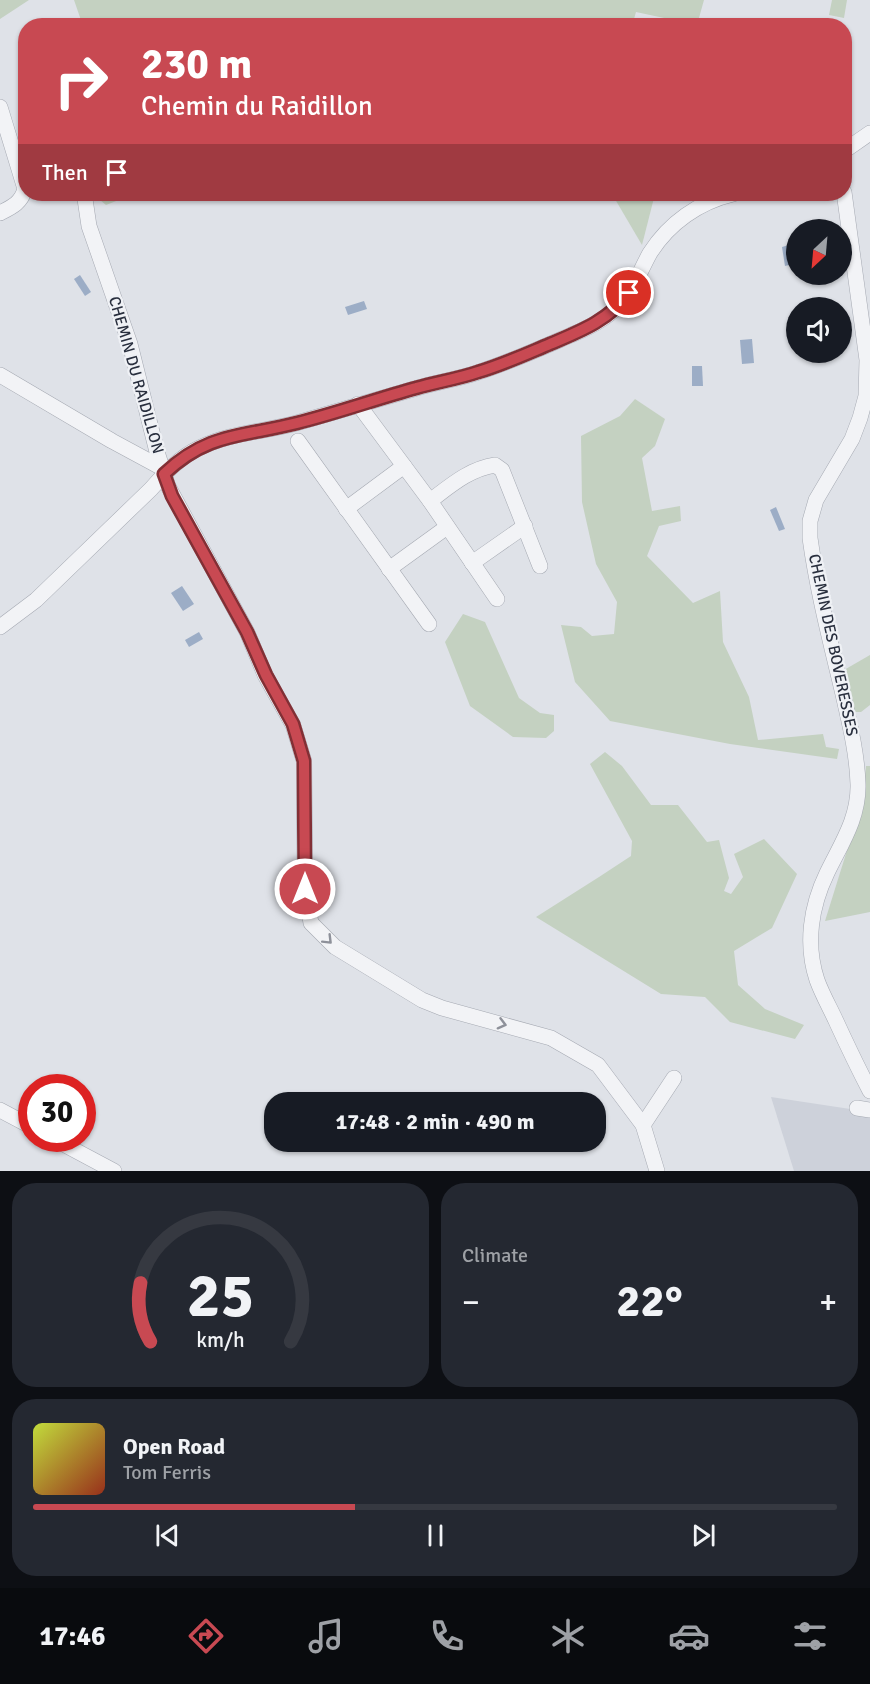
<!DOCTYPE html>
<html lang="en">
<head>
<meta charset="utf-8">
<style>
  body { margin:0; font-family:Signika,sans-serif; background:#242831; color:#f1f3f6; height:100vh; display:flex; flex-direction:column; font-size:22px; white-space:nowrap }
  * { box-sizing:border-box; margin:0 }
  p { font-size:20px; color:#9ea1a6 }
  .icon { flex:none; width:33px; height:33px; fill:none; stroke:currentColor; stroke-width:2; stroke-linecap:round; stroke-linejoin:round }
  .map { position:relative; height:1171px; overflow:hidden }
  .sheet { display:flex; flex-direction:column; gap:12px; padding:12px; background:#0d0f14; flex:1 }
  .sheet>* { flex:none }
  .banner { position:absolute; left:18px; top:18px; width:834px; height:183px; border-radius:24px; box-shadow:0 2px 4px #0004; background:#c84952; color:#fff; overflow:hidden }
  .needle { width:39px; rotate:206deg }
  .fabs { position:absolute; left:786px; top:219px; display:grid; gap:12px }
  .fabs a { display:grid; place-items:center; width:66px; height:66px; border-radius:50%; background:#171b24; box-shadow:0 2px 4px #0004; font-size:30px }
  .speed { position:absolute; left:18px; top:1074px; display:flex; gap:12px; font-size:30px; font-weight:700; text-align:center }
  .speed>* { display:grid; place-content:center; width:78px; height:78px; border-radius:50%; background:#171b24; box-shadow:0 2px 4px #0004; line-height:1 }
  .speed .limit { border:9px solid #d22; background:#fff; color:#111 }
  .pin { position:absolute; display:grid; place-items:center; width:51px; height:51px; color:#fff; margin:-26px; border:3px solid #fff; border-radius:50%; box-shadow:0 2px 6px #0007 }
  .me { position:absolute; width:66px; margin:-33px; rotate:0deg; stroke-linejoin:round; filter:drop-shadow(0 0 4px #0008) }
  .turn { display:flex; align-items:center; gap:21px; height:126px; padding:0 24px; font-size:27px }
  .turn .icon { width:78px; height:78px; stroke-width:2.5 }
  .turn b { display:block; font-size:42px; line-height:51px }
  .then { display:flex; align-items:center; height:57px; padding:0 24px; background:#0003; gap:12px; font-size:22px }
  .big { font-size:45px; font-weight:700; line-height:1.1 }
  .sheet .widget { flex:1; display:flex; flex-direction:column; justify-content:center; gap:9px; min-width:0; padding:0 21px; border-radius:24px; background:#242831 }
  .sheet .dial { align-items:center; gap:0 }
  .dial svg { height:156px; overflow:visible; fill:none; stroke:#363941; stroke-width:7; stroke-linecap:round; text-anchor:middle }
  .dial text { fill:#f1f3f6; stroke:none }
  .song { display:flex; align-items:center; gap:18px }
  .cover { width:72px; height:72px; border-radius:9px; background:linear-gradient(135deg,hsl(70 70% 55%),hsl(10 70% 35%)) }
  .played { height:6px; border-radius:3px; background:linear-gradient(90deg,#c84952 40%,#363941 40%) }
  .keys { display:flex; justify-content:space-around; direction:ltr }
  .heat { display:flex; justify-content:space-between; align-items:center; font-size:33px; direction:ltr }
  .sheet .tiles { flex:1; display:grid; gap:12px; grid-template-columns:1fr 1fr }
  .widget:last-child { grid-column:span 2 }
  .trip { position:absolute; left:264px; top:1092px; width:342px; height:60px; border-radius:24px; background:#171b24; box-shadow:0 2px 4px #0004; font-weight:700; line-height:60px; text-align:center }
  .tabs { display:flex; height:96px; justify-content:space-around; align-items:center; background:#090b0e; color:#9ea1a6 }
  .tabs .icon { width:42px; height:42px }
  .tabs .on { color:#c84952 }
  .tabs b { font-size:27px; color:#f1f3f6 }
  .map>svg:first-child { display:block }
  .built { fill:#cdd1da }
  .green { fill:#c4d1c1 }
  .water { fill:#9cadc6 }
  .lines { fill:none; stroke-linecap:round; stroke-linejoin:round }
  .minor-casing { stroke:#a5a9b2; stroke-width:16 }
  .minor { stroke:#f2f3f6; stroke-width:15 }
  .oneway { stroke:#8e919a }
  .route-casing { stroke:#822f35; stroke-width:15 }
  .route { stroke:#c84952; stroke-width:10 }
  .labels { text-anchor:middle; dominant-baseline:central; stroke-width:4.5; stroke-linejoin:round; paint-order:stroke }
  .street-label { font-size:16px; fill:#292f3e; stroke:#eff1f5 }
</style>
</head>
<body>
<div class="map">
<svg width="870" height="1171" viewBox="0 0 870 1171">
  <rect width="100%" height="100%" fill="#dfe2e8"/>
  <path class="built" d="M771,1097L870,1112V1171H794Z"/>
  <g class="green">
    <path d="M0,0H29L0,19Z"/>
    <path d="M74,0H704L697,25L636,12L632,26H83Z"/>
    <path d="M832,0H847L844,18L829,15Z"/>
    <path d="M93,194H134L106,205Z"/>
    <path d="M612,194H655L642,245Z"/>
    <path d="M635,399L665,419L655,446L642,458L652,511L680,506L681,521L659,526L647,556L693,603L720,591L723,642L749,697L758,740L823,734L826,747L839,749L837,759L730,744L610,721L575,682L561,625L581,627L592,636L614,634L617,602L596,564L582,502L581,436L620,416Z"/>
    <path d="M463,614L485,622L519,698L540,713L554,715V731L546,738L513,737L470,706L445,642Z"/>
    <path d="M870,655V705L861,712H852L844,670Z"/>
    <path d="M605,752L622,766L651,805H678L707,842L719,840L729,878L724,891L731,894L743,877L734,854L764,839L797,874L772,928L734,951L738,985L765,1009L804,1025L795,1039L730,1022L705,997L661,994L536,917L599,877L631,856L632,841L590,764Z"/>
    <path d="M866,766H870V912L825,921L863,799Z"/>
  </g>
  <g class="water">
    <path d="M789,245L793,264L785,266L782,247Z"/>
    <path d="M80,275L91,292L85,296L74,279Z"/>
    <path d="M364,301L367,309L348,315L345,307Z"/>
    <path d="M752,339L754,363L742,364L740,340Z"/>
    <path d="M692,366H702L703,386H692Z"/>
    <path d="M776,507L785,529L779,531L770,510Z"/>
    <path d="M182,586L194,604L183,611L171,593Z"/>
    <path d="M199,632L203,639L189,647L185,640Z"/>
  </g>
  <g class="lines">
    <defs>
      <g id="minor">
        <path d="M0,107L25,189C21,203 12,207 0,213"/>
        <path d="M844,151L870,133"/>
        <path d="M844,192L867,360L866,396L860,418L852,439L816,500L810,521V538C817,589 830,640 842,690C849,721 857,752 858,784C859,818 841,844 827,873C811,906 805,944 817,980C822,994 830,1008 836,1021C847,1045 858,1068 870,1091"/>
        <path d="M85,199L89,226L130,344L157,452L168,486L247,632L265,675L293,725L304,761L305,889L311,923L335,947L422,1000L442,1008L551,1038L598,1065L643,1125L657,1171"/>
        <path d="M0,375L112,441L162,468"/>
        <path d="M358,404L430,501L497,599"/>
        <path d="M298,441L429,624"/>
        <path d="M430,501C450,486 469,469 495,465L502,470L540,566"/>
        <path d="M346,509L404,466"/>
        <path d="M472,563L525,526"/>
        <path d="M389,569L447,527"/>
        <path d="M0,627L36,600L151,489C165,473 180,457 199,448C231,432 266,432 300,422C339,411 378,399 417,388C437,382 459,379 479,372C510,362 541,348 571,335C591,327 610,317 624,300C635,286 641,269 650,253C669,223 699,202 733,194"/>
        <path d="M857,1108L870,1110"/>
        <path d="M0,1110L32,1127"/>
        <path d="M643,1125L674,1078"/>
        <path d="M52,1138L114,1171"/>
      </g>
    </defs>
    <use href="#minor" class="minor-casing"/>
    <use href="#minor" class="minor"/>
  </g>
  <defs><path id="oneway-chevron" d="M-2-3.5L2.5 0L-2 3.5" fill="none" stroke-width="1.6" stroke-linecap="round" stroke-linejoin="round" transform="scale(1.5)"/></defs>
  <g class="oneway">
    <use href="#oneway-chevron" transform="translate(328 940) rotate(45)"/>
    <use href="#oneway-chevron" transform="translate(502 1024) rotate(15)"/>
  </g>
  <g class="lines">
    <defs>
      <path id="route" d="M305,889L304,761L293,724L266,675L247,632L172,496L164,474C208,432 243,437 297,423C337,413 376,399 416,388C436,382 458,379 478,372C502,365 526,354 550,344C581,331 609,320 629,293"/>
    </defs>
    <use href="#route" class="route-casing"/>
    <use href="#route" class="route"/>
  </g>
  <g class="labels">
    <g class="street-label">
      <text transform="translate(136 375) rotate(74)">CHEMIN DU RAIDILLON</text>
      <text transform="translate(833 645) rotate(78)">CHEMIN DES BOVERESSES</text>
    </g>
  </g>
</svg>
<div class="fabs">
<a><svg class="needle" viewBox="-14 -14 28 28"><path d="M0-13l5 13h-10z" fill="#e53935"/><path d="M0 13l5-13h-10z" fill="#9ea1a6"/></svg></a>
<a><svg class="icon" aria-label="sound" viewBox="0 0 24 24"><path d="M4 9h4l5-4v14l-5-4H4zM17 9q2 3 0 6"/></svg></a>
</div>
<div class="speed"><div class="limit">30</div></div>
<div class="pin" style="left:629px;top:293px;background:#d93025"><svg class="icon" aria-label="arrive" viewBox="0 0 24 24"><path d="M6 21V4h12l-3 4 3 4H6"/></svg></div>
<svg class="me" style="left:305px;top:889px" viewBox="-20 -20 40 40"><circle r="17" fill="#c84952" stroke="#fff" stroke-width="3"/><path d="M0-11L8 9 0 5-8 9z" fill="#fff"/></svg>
<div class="trip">17:48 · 2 min · 490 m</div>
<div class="banner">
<div class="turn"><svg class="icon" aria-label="right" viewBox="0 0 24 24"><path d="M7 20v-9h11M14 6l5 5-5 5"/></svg><div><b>230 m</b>Chemin du Raidillon</div></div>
<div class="then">Then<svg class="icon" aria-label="arrive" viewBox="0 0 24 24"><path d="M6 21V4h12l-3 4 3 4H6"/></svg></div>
</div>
</div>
<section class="sheet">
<div class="tiles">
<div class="widget dial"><svg viewBox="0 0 100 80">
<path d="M14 69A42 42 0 1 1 86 69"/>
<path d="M14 69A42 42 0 0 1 9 39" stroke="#c84952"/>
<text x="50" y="56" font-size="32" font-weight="700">25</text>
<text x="50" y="72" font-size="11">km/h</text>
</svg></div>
<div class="widget"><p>Climate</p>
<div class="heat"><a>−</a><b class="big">22°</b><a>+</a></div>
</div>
<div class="widget">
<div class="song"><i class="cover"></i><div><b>Open Road</b><p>Tom Ferris</p></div></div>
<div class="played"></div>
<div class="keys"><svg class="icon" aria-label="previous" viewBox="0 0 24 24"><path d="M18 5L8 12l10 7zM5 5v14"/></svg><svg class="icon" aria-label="pause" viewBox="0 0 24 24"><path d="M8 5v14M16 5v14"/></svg><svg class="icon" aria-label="next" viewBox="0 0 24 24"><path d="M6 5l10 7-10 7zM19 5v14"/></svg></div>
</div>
</div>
</section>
<nav class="tabs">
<b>17:46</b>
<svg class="icon on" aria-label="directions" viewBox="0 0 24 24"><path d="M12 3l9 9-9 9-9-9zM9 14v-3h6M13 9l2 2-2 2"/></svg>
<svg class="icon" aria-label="music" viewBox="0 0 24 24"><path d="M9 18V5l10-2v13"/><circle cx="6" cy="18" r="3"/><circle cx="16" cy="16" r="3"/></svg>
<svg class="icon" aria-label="phone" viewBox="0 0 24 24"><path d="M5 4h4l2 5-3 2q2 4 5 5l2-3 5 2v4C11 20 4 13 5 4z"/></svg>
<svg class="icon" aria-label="climate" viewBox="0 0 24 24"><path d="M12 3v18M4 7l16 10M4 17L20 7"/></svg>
<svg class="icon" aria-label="car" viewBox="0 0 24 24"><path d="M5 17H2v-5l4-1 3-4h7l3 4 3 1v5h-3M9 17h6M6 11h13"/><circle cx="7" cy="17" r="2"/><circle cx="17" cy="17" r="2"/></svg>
<svg class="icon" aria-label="filters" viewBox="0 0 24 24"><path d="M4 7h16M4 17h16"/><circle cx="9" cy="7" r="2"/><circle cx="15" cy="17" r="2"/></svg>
</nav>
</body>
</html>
